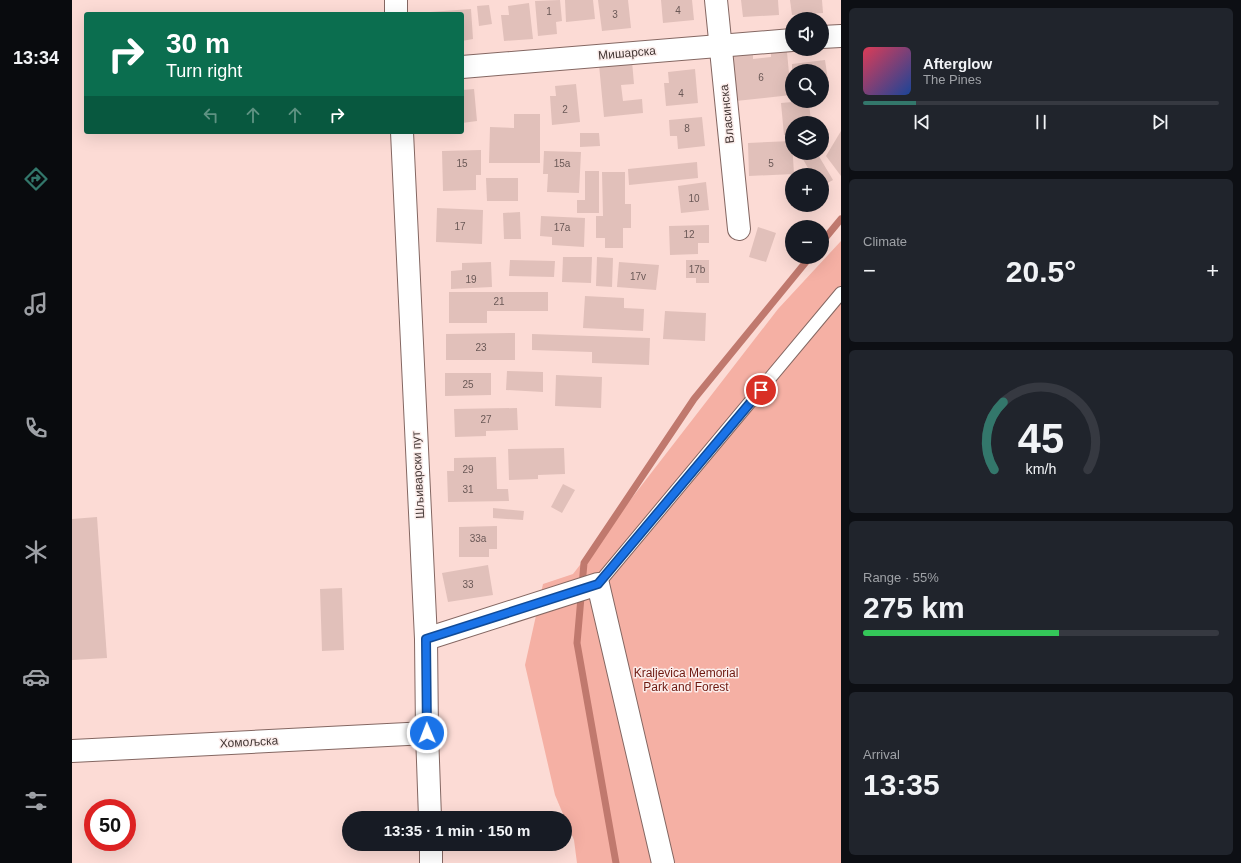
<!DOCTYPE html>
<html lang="en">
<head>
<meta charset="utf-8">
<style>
  body { margin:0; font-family:Arial,sans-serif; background:#20242c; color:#f1f3f6; height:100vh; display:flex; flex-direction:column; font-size:15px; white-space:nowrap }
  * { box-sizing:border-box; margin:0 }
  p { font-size:13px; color:#9ea1a6 }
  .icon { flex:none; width:22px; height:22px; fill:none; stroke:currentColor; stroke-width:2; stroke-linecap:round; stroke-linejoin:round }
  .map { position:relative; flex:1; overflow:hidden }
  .panel { display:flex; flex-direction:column; gap:8px; padding:8px; background:#0d0f14; width:400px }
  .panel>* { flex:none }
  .top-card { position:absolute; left:12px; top:12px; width:380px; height:122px; border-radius:4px; box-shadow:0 4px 16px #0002; background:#0b6e4f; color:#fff; overflow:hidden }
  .fabs { position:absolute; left:713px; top:12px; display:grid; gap:8px }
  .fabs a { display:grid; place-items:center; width:44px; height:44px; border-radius:50%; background:#171b24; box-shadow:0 4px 16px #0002; font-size:20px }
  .speed { position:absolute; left:12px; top:799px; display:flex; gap:8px; font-size:20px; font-weight:700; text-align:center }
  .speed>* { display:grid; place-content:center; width:52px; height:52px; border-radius:50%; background:#171b24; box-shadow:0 4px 16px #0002; line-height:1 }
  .speed .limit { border:6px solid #d22; background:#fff; color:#111 }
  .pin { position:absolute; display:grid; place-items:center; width:34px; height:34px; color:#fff; margin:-17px; border:2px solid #fff; border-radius:50%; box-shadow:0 1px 4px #0007 }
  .me { position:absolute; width:44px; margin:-22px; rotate:359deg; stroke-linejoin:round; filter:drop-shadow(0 0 3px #0008) }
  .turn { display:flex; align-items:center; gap:14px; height:84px; padding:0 16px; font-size:18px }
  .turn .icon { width:52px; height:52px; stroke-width:2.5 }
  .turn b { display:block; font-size:28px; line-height:34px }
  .lanes { display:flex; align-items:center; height:38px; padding:0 16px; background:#0003; justify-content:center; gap:20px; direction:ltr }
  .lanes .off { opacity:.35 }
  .big { font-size:30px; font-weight:800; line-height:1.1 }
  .panel .widget { flex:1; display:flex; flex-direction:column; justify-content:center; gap:6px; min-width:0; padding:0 14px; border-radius:6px; background:#20242c }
  .panel .dial { align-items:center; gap:0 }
  .dial svg { height:104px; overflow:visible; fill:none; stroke:#363941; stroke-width:7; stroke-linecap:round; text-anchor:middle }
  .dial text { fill:#f1f3f6; stroke:none }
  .song { display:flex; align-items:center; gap:12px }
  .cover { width:48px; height:48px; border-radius:6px; background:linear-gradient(135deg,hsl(350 70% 55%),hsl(220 70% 35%)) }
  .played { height:4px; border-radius:2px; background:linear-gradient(90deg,#33776b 15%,#363941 15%) }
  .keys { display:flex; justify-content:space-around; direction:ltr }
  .heat { display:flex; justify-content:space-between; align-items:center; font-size:22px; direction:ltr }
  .charge { height:6px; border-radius:3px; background:linear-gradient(90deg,#34c759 55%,#363941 0) }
  .trip { position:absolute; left:270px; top:811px; width:230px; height:40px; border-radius:20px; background:#171b24; box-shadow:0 4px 16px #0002; font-weight:800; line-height:40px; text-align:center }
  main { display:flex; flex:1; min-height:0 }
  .tabs { display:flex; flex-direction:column; width:72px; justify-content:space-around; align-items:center; background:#090b0e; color:#9ea1a6 }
  .tabs .icon { width:28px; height:28px }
  .tabs .selected { color:#33776b }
  .tabs b { font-size:18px; color:#f1f3f6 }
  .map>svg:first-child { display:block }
  .green { fill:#f5b0a4 }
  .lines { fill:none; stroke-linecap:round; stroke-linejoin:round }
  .stream { stroke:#c0796e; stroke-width:7 }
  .building { fill:#e1c0ba }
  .lane-casing { stroke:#846762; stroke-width:14 }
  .street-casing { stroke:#846762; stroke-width:24 }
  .secondary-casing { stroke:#846762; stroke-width:24 }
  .lane { stroke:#fff; stroke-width:12 }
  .street { stroke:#fff; stroke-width:22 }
  .secondary { stroke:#fff; stroke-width:22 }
  .route-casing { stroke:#114b97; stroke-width:10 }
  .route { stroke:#1a73e8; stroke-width:7 }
  .labels { text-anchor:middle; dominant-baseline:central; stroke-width:3; stroke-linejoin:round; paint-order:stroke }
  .number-label { font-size:10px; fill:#6a5856 }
  .street-label { font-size:12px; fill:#433634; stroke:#fbedeb }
  .park-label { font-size:12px; fill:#6e1910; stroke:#fbedeb }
</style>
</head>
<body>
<main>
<nav class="tabs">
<b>13:34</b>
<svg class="icon selected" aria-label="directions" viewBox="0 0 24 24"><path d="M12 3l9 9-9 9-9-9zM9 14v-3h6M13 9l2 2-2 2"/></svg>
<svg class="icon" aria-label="music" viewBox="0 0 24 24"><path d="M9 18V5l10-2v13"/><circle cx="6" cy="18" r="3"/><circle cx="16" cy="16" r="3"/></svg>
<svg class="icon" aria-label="phone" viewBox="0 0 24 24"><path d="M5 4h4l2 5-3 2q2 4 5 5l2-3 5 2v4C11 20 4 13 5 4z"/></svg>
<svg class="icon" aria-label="climate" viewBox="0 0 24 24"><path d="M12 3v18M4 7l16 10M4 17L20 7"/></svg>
<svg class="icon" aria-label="car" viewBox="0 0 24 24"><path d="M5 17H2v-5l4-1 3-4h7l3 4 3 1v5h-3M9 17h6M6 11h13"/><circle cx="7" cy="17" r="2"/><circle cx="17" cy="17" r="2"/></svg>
<svg class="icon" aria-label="filters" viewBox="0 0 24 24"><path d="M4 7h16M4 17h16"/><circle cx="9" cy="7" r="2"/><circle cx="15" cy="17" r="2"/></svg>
</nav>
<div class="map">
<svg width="769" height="863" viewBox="0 0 769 863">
  <rect width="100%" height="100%" fill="#fcdbd5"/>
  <path class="green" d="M769,241V863H505L502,840L483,795L453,665L471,584L501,574L706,309Z"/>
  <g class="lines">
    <g class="stream">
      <path d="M750,242L769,219"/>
      <path d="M544,863L505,643L512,563L622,399L738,257"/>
    </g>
  </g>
  <g class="building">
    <path d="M488,0L490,21L484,22L485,34L466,36L463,1Z"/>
    <path d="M493,0H521L523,19L494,22Z"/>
    <path d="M526,0H556L559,28L530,31Z"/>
    <path d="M589,0H620L622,20L591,23Z"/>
    <path d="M669,0H706L707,15L671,17Z"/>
    <path d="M718,0H750L751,13L720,15Z"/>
    <path d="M457,3L461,39L432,41L429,15H437L436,6Z"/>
    <path d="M417,5L420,24L407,26L405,6Z"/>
    <path d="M399,9L401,39L390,41V14H358V12Z"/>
    <path d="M715,52L719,95L664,101L659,56L681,54V59L699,57V53Z"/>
    <path d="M753,60L757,87L750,88V71H720V64Z"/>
    <path d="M560,61L562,84L549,85L551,101L570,99L571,113L532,117L527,65Z"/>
    <path d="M623,69L626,103L594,106L592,83H597L596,72Z"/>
    <path d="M504,84L508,122L480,125L478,96H484L483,86Z"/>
    <path d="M402,89L405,121L390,123V90Z"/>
    <path d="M732,101H737L739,123H720V134L712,135L709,103Z"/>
    <path d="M442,114H468V163H417L418,127L442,128Z"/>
    <path d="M630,117L633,146L606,149L605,136H598L597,120Z"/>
    <path d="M769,131V176L754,156Z"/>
    <path d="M508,133H527L528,146L508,147Z"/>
    <path d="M720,141L722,174L677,176L676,143Z"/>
    <path d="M409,150V175H404V190L371,191L370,151Z"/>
    <path d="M472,151L509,152L507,193L475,192L476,174H471Z"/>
    <path d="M731,153H745L761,180L750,186V175H740L728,154Z"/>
    <path d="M625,162L626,178L557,185L556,169Z"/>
    <path d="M513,171H527V213H505V200H513Z"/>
    <path d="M530,172H553V204H559V228H551V248H533V238H524V216H531Z"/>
    <path d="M414,178H446V201H415Z"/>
    <path d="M634,182L637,210L609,213L606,186Z"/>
    <path d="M365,208L411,210L410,244L364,242Z"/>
    <path d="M448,212L449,239H432L431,213Z"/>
    <path d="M469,216L513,218L512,247L480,245V237L468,236Z"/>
    <path d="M637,225V243H626V254L598,255L597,226Z"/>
    <path d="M686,227L704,233L694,262L677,257Z"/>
    <path d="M491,257H520L519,283L490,282Z"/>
    <path d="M525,257L541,258L540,287L524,286Z"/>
    <path d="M438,260L483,261L482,277L437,276Z"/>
    <path d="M614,260H637V283H624V278H614Z"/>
    <path d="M419,262L420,287L379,289V271L390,270V263Z"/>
    <path d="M547,262L587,265L584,290L545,287Z"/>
    <path d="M377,292H476V311H415V323H377Z"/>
    <path d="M513,296L552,298V308L572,309L571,331L511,328Z"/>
    <path d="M593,311L634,313L633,341L591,339Z"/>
    <path d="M443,333V360H374V334Z"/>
    <path d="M460,334L578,338L577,365L520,363V352L460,350Z"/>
    <path d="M435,371L471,372V392L434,390Z"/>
    <path d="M373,373H419V395L373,396Z"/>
    <path d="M484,375L530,377L529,408L483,406Z"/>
    <path d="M445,408L446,430L414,431V436L383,437L382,409Z"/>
    <path d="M492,448L493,474L466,475V479L437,480L436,449Z"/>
    <path d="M424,457L425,489H436L437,501L376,502L375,471H382V458Z"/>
    <path d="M491,484L503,490L490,513L479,507Z"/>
    <path d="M421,508L452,511L451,520L421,518Z"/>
    <path d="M25,517L35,658L0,660V519Z"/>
    <path d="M425,526V549H417V557H387V527Z"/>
    <path d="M416,565L421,595L376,602L370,573Z"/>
    <path d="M270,588L272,650L250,651L248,589Z"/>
  </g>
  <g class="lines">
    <defs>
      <path id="lane" d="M526,584L769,293"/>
      <g id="street">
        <path d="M644,0L667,229"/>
        <path d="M750,37L769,36"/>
        <path d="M390,67L720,40"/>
        <path d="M354,639L526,584L591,863"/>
        <path d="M0,751L355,733"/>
      </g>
      <g id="secondary">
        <path d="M324,0V14"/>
        <path d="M330,132L354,639L355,733L358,818"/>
        <path d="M359,844V863"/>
      </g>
    </defs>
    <use href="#lane" class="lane-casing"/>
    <use href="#street" class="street-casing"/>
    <use href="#secondary" class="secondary-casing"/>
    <use href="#lane" class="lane"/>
    <use href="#street" class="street"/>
    <use href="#secondary" class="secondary"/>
  </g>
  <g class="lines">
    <defs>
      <path id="route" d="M355,733L354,639L526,584L689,390"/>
    </defs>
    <use href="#route" class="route-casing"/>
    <use href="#route" class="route"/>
  </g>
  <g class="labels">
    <g class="number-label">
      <text x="606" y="10">4</text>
      <text x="477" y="11">1</text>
      <text x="543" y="14">3</text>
      <text x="689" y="77">6</text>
      <text x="609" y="93">4</text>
      <text x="493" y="109">2</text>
      <text x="615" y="128">8</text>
      <text x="390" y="163">15</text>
      <text x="490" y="163">15a</text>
      <text x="699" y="163">5</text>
      <text x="622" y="198">10</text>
      <text x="388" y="226">17</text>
      <text x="490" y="227">17a</text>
      <text x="617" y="234">12</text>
      <text x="625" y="269">17b</text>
      <text x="566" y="276">17v</text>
      <text x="399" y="279">19</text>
      <text x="427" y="301">21</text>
      <text x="409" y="347">23</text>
      <text x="396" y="384">25</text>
      <text x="414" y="419">27</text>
      <text x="396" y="469">29</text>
      <text x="396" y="489">31</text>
      <text x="406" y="538">33a</text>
      <text x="396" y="584">33</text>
    </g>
    <g class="street-label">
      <text transform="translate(555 53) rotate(-5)">Мишарска</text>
      <text transform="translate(655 114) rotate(-96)">Власинска</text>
      <text transform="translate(346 475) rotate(-93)">Шљиварски пут</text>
      <text transform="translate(177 742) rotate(-3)">Хомољска</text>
    </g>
    <g class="park-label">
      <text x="614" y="673">Kraljevica Memorial<tspan x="614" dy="14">Park and Forest</tspan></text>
    </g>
  </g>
</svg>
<div class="fabs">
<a><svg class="icon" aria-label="sound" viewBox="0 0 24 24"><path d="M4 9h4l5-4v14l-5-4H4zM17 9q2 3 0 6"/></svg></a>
<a><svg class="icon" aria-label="search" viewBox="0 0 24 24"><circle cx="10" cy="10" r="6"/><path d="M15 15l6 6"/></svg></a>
<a><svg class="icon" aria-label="layers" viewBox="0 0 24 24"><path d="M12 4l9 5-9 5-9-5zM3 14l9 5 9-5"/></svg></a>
<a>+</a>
<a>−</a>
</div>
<div class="speed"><div class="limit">50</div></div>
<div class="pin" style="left:689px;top:390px;background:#d93025"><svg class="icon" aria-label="arrive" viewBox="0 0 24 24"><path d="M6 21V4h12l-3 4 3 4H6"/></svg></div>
<svg class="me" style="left:355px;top:733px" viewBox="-20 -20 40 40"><circle r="17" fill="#1a73e8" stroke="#fff" stroke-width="3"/><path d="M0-11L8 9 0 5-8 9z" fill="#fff"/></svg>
<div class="trip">13:35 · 1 min · 150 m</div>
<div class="top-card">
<div class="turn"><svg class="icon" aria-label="right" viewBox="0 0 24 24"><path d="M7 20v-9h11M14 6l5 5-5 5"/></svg><div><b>30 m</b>Turn right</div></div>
<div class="lanes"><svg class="icon off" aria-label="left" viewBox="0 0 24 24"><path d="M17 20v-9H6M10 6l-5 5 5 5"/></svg><svg class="icon off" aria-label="ahead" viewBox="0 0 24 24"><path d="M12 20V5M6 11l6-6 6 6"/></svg><svg class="icon off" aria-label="ahead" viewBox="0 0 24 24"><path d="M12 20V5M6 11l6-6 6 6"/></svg><svg class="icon" aria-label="right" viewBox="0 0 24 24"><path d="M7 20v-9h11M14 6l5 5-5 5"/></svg></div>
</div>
</div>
<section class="panel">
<div class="widget">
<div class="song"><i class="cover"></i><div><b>Afterglow</b><p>The Pines</p></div></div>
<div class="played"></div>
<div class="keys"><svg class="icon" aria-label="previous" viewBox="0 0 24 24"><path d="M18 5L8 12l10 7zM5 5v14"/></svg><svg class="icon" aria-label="pause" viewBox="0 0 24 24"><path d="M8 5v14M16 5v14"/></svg><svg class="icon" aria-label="next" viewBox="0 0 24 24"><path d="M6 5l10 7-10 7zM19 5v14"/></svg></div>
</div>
<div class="widget"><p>Climate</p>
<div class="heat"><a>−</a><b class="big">20.5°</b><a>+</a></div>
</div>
<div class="widget dial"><svg viewBox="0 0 100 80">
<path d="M14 69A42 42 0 1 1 86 69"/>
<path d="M14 69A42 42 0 0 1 21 17" stroke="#33776b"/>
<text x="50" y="56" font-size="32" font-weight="700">45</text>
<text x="50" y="72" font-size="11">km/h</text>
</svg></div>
<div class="widget"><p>Range · 55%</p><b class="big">275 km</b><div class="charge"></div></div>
<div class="widget"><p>Arrival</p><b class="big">13:35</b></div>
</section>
</main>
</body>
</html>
